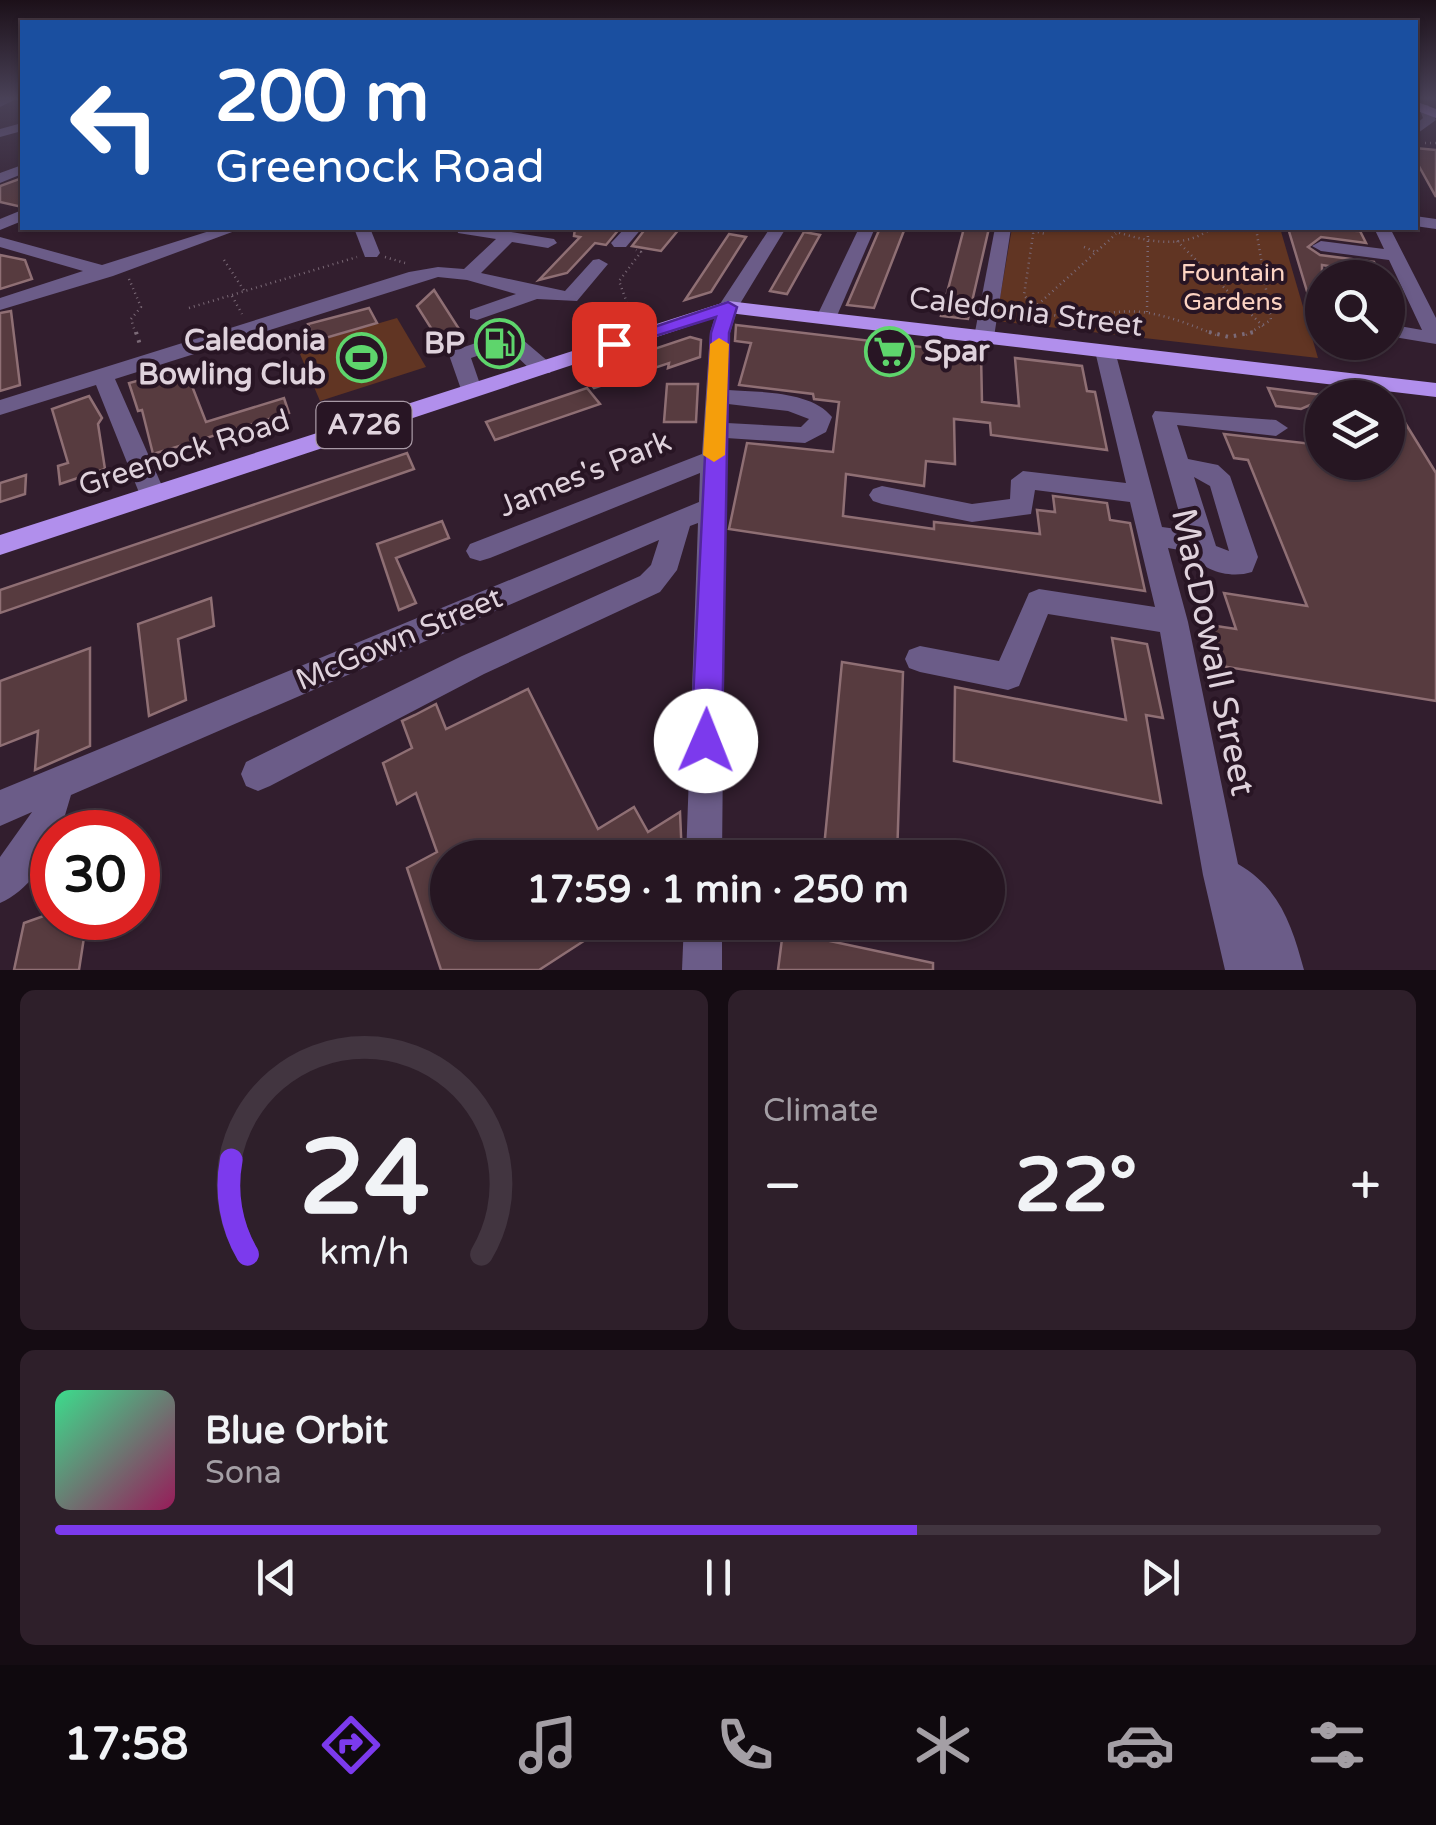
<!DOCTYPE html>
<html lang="en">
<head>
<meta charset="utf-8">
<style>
  body { margin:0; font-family:"Varela Round",sans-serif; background:#2e1f2a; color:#f1f3f6; height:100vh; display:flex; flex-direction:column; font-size:38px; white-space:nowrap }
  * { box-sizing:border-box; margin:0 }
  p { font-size:32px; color:#a49fa5 }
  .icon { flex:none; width:55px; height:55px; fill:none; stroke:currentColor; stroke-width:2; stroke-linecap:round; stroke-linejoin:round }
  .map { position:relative; height:970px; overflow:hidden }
  .details { display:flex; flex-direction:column; gap:20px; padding:20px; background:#150c13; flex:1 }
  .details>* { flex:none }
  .top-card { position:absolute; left:20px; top:20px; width:1398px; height:210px; border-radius:0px; box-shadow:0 2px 8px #0004,0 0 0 2px #423540; background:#1a4fa0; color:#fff; overflow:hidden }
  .fabs { position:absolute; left:1305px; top:260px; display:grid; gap:20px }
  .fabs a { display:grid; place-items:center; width:100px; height:100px; border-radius:50%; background:#261622; box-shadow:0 2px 8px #0004,0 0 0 2px #423540; font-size:50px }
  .speed { position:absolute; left:30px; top:810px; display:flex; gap:20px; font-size:50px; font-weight:700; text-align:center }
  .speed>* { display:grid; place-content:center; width:130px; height:130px; border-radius:50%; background:#261622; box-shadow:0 2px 8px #0004,0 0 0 2px #423540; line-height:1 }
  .speed .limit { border:15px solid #d22; background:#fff; color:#111 }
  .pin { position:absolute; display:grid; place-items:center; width:85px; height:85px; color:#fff; margin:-42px; border-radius:20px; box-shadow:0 5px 15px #0006 }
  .me { position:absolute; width:110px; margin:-55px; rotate:1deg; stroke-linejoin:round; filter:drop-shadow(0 0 8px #0008) }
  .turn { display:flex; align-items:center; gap:35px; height:210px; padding:0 30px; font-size:45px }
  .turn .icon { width:130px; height:130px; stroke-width:2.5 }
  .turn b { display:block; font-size:70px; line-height:85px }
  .big { font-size:75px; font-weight:700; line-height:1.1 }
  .details .tile { flex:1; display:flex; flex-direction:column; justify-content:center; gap:15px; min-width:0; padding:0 35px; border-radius:15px; background:#2e1f2a }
  .details .dial { align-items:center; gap:0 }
  .dial svg { height:260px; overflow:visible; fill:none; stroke:#423540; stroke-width:7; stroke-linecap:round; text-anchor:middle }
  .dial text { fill:#f1f3f6; stroke:none }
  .song { display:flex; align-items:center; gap:30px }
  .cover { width:120px; height:120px; border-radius:15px; background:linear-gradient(135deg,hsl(150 70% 55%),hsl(330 70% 35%)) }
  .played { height:10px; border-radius:5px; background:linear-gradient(90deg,#7c3aed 65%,#423540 65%) }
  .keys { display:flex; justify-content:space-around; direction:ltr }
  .heat { display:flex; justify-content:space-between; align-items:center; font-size:55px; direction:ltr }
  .details .tiles { flex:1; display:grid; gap:20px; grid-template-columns:1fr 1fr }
  .tile:last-child { grid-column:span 2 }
  .trip { position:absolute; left:430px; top:840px; width:575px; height:100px; border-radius:50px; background:#261622; box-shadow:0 2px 8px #0004,0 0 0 2px #423540; font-weight:700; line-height:100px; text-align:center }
  .menu { display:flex; height:160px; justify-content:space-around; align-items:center; background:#0f090e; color:#a49fa5 }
  .menu .icon { width:70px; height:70px }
  .menu .on { color:#7c3aed }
  .menu b { font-size:45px; color:#f1f3f6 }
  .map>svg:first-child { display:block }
  .green { fill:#613523 }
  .building { fill:#573b3f; stroke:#8f6f74; stroke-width:2.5 }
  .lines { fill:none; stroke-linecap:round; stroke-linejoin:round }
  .path-far1 { stroke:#7b6a77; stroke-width:2.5; stroke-dasharray:1 4; stroke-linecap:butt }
  .path { stroke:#7b6a77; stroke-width:4; stroke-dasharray:2.5 6; stroke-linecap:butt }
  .minor { fill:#6b5c88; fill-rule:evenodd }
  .major { fill:#b18fec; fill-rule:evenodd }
  .route { fill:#7c3aed; stroke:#51269a; stroke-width:2.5 }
  .slow { fill:#f59e0b }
  .labels { text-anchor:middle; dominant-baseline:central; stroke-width:8; stroke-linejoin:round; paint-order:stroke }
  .far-park-label { font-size:25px; fill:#fcd3c2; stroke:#281524 }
  .shield { fill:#281524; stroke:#a899a5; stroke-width:2.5 }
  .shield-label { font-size:28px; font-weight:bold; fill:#dfd2dc }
  .street-label { font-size:30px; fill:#dfd2dc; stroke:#281524 }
  .poi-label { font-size:30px; font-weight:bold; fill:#dfd2dc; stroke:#281524; text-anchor:end }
  .near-street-label { font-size:35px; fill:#dfd2dc; stroke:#281524 }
</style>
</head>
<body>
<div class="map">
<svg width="1436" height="970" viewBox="0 0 1436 970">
  <rect width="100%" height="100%" fill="#321e2e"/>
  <g class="green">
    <path d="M1012,228H1280L1318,358L996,321Z"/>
    <path d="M397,318L426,367L320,401L297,347Z"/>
  </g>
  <g class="building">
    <path d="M1415,148L1436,150V197L1415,159Z"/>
    <path d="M22,178V207L0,202V186Z"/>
    <path d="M575,228H620L606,245L595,243L567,273L539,280L580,237L574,236Z"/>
    <path d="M646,228H680L661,251L632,246Z"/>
    <path d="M880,228H905L874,308L847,305Z"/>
    <path d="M964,228H989L968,319L941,316Z"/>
    <path d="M1288,228L1360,231L1366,243L1321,237L1308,247L1320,255L1374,262L1380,274L1322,265V301L1309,298Z"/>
    <path d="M804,232L820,235L787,294L770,291Z"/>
    <path d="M729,234L746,237L711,292L685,300Z"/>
    <path d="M0,255L25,260L32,279L0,289Z"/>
    <path d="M434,290L459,329L436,336L417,306Z"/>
    <path d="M369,308L377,323L315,341L308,324Z"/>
    <path d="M11,311L20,385L0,391V313Z"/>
    <path d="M736,325L981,354L982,402L1019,406L1015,358L1082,366L1087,391L1095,392L1107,450L991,435L990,423L954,419L955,464L926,461L924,486L846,474L843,516L934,529V522L1040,534L1037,510L1055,512L1053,496L1107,503L1110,520L1130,523L1145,591L729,529L747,443L833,452L839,402L814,399L813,394L739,385L751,343L735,341Z"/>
    <path d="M690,337L701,340L700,357L668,368L669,363L594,388L582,373Z"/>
    <path d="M185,368L206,422L284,398L289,413L153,454L142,410L138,411L129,383Z"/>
    <path d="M667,384H698L696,422H664Z"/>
    <path d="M587,388L600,404L495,440L486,422Z"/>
    <path d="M1268,388L1331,396L1301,409L1276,406Z"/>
    <path d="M1388,395L1436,473V701L1215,665L1203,624L1236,629L1224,593L1307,606L1248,460L1234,458L1224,434L1322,445V462H1388Z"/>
    <path d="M89,396L102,418L98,424L105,469L60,484L58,466L68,463L52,409Z"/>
    <path d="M407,453L414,469L0,613V590Z"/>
    <path d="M26,475L25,494L0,502V483Z"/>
    <path d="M442,521L449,538L396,558L416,603L399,610L377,544Z"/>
    <path d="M211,598L214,626L178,639L186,700L149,716L138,624Z"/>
    <path d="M1112,638L1147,644L1163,718L1146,715L1161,803L954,761L955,687L1126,720Z"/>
    <path d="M90,648V746L35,770L38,731L0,746V681Z"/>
    <path d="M842,662L903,672L897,858H823Z"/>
    <path d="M528,689L598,829L634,807L648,832L680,812L682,858H448V922H613L539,970H441L407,868L437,852L416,793L397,804L383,763L412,748L402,721L415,715L436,704L446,729Z"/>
    <path d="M52,913V918H87L79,970H14L24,923Z"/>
    <path d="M783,931L933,963V970H778Z"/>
  </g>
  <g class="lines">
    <g class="path-far1">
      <path d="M1425,143H1436"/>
      <path d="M1034,228L1024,295C1054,335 1099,307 1141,312C1168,315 1191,325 1216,335"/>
      <path d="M1105,228C1140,240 1180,252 1212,228"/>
      <path d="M1033,231L1046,234"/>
      <path d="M1177,241L1265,328"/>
      <path d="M1084,247L1096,252"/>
      <path d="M385,257L405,263"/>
      <path d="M224,260L245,292"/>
      <path d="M129,279L141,307L131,319L136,335"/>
      <path d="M232,296L242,314"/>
      <path d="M189,308L357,257"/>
      <path d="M580,308L601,330"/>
      <path d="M1034,308L1116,234"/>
      <path d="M1147,312L1148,228"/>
      <path d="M634,322L619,281L641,252L636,250"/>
      <path d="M1246,335L1271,320L1256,228"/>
    </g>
    <g class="path">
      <path d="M136,332L141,348"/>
      <path d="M1209,332L1229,337L1254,332"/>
    </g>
    <g class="minor">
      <path d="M0,98H18L0,107Z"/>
      <path d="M1418,105H1428L1436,120L1418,133L1415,125L1423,118Z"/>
      <path d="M22,123V131L0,137V129Z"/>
      <path d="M22,165V174L0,183V173Z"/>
      <path d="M22,210V221L0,230V219Z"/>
      <path d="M1415,216L1436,219V229L1415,226Z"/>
      <path d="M219,228H243L113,276L0,310V298L83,271L0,247V237L102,265Z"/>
      <path d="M354,228H370L380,253L377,257H365Z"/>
      <path d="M457,228H486L554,239L557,243L548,248L512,242L481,273L565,291L593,260L599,259L608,264L577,301L537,299L477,320L470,318V310L516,294L467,280L438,277L115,379L166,495L162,501H144L140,495L96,385L0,415V400L409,272L438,267L464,269L496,239L458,233Z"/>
      <path d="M625,228H642L626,247H614L611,243Z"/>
      <path d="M770,228H786L738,307L730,333L728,390C759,392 812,391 832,417L826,432L805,443L726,438L722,858H686L698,523L690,526L677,570L660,592L484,674L270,786L258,791L246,786L241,774L246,762L462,656L640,576L651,565L659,540L71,795L60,832H52C52,860 26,892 0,903V857L32,812L0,826V790L699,502L700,473L490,558L480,561L470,558L466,551L470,544L702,454L710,333L718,307ZM728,404L788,411L809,419L801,427L727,423Z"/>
      <path d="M859,228H875L836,318L826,324L819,322L816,318Z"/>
      <path d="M995,228H1011L994,337L984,343L974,337Z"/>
      <path d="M1374,228H1390L1436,318V344L1388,336V324L1422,330L1389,260L1321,251L1312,246L1321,241L1384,249Z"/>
      <path d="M509,332L516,334L550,363L553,368L550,373H534L506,346L471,358L482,390L471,397L463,395L449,355L452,351Z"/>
      <path d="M1105,345L1115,351L1162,527L1184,530L1152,416L1155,411L1276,420L1288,428L1276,436L1177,425L1188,459L1218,465L1230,476L1258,557L1252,572C1230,579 1202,571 1191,552L1168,548L1188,622L1238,864C1280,888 1292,926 1304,970H1225L1203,875L1160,632L1048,614L1019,686L1008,690L920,672L909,668L905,659L909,650L920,646L999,661L1029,593L1039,589L1155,607L1130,502L1035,490L1031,514L972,522L882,504L873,501L869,495L873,489L882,486L972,504L1010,499L1011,480L1023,471L1126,483L1095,351ZM1194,477L1210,486L1229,551L1216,546Z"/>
      <path d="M684,922H722V970H682Z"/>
    </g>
    <g class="major">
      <path d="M1415,101L1436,109V118L1415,110Z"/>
      <path d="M728,301L1436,383V397L729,313L0,555V535Z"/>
    </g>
  </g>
  <linearGradient id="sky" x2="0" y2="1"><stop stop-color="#1c1019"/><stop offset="0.42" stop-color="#494157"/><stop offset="1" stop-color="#494157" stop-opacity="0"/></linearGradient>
  <rect width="1436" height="234" fill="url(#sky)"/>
  <path class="route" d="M728,302L737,307L729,333L722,741L717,751L706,755L696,751L691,741L711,333L716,317L614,349L604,344Z"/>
  <path class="slow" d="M719,338L729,344L725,455L714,462L703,455L710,344Z"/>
  <defs>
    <symbol id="fuel-ring" viewBox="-11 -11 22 22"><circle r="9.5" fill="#281524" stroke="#5ed56c" stroke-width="1.5"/><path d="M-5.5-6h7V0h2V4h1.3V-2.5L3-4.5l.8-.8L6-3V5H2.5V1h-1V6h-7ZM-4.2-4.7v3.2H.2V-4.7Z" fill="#5ed56c"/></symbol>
    <symbol id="supermarket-ring" viewBox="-11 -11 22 22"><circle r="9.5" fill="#281524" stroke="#5ed56c" stroke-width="1.5"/><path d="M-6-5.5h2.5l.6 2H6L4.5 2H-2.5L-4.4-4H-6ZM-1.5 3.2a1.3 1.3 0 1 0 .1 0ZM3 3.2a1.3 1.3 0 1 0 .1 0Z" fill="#5ed56c"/></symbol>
    <symbol id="stadium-ring" viewBox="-11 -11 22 22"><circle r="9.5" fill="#281524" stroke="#5ed56c" stroke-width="1.5"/><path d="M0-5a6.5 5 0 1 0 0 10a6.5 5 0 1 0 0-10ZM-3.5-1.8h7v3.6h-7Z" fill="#5ed56c"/></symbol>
  </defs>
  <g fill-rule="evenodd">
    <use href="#fuel-ring" x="472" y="316" width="55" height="55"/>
    <use href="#supermarket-ring" x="862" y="324" width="55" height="55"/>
    <use href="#stadium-ring" x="334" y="330" width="55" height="55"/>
  </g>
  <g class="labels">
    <g class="far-park-label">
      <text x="1233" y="273">Fountain<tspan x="1233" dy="29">Gardens</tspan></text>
    </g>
    <rect class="shield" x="316.5" y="402" width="95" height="46" rx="8"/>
    <g class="shield-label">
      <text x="364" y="425">A726</text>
    </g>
    <g class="street-label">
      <text transform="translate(1026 312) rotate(7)">Caledonia Street</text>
      <text transform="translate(184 453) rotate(-18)">Greenock Road</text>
      <text transform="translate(585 474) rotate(-22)">James's Park</text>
      <text transform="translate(399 639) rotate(-23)">McGown Street</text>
    </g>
    <g class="poi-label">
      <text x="326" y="340">Caledonia<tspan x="326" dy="34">Bowling Club</tspan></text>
      <text x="465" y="343">BP</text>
      <text x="924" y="351" text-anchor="start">Spar</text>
    </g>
    <g class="near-street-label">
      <text transform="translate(1213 652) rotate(78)">MacDowall Street</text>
    </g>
  </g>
</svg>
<div class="fabs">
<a><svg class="icon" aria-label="search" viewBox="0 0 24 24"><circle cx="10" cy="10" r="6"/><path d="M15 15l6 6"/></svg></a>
<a><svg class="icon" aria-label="layers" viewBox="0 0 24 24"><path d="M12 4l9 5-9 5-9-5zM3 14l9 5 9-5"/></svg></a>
</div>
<div class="speed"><div class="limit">30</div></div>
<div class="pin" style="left:614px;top:344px;background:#d93025"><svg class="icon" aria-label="arrive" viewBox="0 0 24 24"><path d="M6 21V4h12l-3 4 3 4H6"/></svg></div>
<svg class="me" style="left:706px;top:741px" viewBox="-20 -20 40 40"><circle r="19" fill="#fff"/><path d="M0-13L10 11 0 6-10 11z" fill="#7c3aed"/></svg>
<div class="trip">17:59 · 1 min · 250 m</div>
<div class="top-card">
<div class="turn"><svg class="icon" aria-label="left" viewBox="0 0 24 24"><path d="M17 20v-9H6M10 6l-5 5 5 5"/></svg><div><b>200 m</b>Greenock Road</div></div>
</div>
</div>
<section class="details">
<div class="tiles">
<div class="tile dial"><svg viewBox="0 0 100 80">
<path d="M14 69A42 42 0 1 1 86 69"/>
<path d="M14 69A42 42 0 0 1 9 40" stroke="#7c3aed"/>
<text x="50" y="56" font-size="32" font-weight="700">24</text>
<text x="50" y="72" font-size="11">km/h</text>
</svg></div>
<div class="tile"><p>Climate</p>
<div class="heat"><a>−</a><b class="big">22°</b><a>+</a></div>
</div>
<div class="tile">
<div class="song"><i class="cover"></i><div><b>Blue Orbit</b><p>Sona</p></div></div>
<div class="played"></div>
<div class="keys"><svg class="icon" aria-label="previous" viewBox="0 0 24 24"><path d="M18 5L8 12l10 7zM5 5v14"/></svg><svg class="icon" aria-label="pause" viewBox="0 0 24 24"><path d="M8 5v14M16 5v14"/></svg><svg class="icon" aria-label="next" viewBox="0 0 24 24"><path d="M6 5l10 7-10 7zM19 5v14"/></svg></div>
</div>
</div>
</section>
<nav class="menu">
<b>17:58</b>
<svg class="icon on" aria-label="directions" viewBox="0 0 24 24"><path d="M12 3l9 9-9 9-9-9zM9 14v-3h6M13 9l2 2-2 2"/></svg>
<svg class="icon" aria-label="music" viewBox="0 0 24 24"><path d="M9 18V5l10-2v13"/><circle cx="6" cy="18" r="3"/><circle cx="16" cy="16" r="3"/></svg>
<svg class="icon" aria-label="phone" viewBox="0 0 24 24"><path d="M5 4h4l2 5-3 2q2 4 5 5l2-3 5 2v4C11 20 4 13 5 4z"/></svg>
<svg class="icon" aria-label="climate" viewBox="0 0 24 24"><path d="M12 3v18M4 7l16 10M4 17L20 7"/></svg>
<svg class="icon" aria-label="car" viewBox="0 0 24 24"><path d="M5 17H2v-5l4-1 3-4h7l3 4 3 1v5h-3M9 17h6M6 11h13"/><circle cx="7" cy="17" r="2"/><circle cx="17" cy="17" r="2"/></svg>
<svg class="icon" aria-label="filters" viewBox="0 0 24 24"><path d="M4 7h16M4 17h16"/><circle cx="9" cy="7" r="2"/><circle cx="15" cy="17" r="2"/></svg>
</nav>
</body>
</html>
